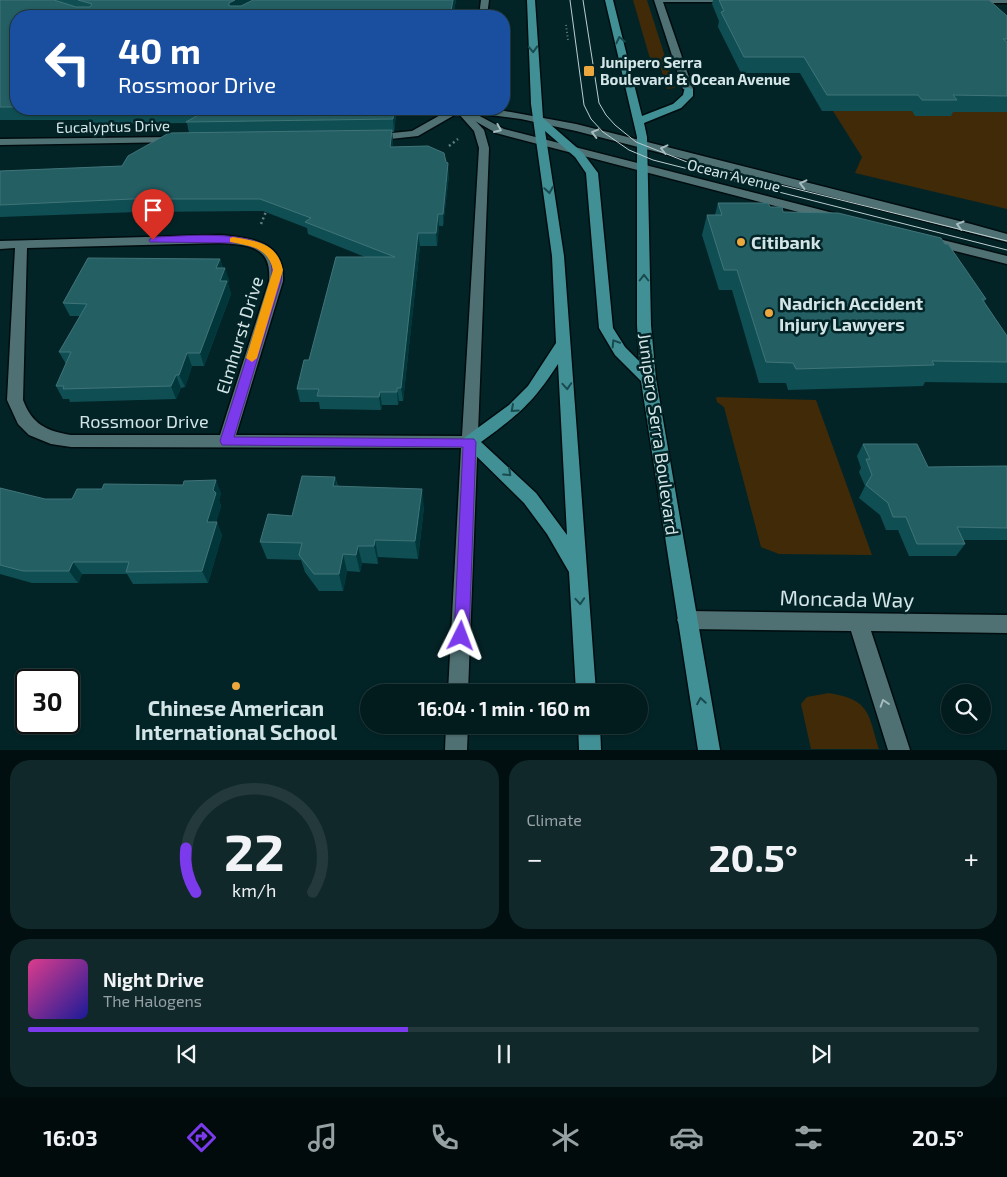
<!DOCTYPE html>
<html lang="en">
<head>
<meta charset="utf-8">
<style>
  body { margin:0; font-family:"Exo 2",sans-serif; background:#10282a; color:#f1f3f6; height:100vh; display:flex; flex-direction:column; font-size:19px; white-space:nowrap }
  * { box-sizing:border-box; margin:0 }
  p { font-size:16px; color:#96a1a4 }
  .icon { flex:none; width:28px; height:28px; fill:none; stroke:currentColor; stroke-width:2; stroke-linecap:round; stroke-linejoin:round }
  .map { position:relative; height:750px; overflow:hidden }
  .drawer { display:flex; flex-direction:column; gap:10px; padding:10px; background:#010f10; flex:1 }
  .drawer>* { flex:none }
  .hud { position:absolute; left:10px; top:10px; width:500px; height:105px; border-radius:20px; box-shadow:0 1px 4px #0004,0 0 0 1px #23393b; background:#1a4fa0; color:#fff; overflow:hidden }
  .fabs { position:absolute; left:941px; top:684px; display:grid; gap:10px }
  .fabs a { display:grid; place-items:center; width:50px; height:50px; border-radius:50%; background:#021b1d; box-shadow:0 1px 4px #0004,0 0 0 1px #23393b; font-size:25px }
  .speed { position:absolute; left:15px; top:669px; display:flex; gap:10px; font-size:25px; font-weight:700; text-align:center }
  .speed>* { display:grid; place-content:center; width:65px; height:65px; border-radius:50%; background:#021b1d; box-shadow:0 1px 4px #0004,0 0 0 1px #23393b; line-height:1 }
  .speed .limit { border:2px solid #111; border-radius:8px; background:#fff; color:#111 }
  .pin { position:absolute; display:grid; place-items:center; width:42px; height:42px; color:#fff; margin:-51px -21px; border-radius:50% 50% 50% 0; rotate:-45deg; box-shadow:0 0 5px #0007 }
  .pin .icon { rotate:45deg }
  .me { position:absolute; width:55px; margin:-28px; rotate:3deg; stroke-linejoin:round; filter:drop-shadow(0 0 4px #0008) }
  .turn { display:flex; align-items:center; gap:18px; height:105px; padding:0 25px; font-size:22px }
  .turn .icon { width:65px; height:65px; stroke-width:2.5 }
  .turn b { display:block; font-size:35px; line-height:42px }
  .big { font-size:38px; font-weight:700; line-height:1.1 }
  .drawer .card { flex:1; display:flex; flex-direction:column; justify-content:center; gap:8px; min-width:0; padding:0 18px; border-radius:20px; background:#10282a }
  .drawer .dial { align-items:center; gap:0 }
  .dial svg { height:130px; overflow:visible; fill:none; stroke:#23393b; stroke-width:7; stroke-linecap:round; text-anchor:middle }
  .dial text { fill:#f1f3f6; stroke:none }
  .song { display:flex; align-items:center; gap:15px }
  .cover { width:60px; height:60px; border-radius:8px; background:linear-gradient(135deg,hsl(330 70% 55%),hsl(240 70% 35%)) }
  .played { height:5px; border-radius:2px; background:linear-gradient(90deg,#7c3aed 40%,#23393b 40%) }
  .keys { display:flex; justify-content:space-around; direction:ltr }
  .heat { display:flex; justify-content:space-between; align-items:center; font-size:28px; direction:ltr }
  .drawer .tiles { flex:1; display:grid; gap:10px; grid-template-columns:1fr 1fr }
  .card:last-child { grid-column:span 2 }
  .trip { position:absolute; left:360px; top:684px; width:288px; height:50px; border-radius:25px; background:#021b1d; box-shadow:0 1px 4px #0004,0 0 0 1px #23393b; font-weight:700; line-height:50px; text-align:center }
  .menu { display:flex; height:80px; justify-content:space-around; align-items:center; background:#010b0c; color:#96a1a4 }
  .menu .icon { width:35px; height:35px }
  .menu .on { color:#7c3aed }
  .menu b { font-size:22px; color:#f1f3f6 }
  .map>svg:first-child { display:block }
  .green { fill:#412a07 }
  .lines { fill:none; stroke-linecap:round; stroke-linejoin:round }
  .street-casing { stroke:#000c0e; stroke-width:3 }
  .secondary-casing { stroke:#000c0e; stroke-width:3 }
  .primary-casing { stroke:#000c0e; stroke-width:3 }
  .path-far1 { stroke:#637d7f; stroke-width:2; stroke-dasharray:1 2.5; stroke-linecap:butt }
  .path { stroke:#637d7f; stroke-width:2.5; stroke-dasharray:2 3; stroke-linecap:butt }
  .street { fill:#507174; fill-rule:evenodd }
  .secondary { fill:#507174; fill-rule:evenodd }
  .primary { fill:#409096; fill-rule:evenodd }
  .tram { stroke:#bbced0; stroke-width:1 }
  .wall { fill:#0f4f54 }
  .shaded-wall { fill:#01373b }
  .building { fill:#245f64; stroke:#407478 }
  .oneway { stroke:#184a4e }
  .oneway2 { stroke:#a6bcbf }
  .route { fill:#7c3aed; stroke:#51269a }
  .slow { fill:#f59e0b }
  .poi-dot { fill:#eea73d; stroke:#032427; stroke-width:2 }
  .labels { text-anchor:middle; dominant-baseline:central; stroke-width:5; stroke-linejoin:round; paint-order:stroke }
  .far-poi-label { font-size:15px; font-weight:bold; fill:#d4e5e7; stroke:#032427; text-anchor:start }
  .far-street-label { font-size:15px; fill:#d4e5e7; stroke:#032427 }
  .poi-label { font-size:18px; font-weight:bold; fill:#d4e5e7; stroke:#032427; text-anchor:start }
  .street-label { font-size:18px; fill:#d4e5e7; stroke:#032427 }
  .near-street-label { font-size:21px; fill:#d4e5e7; stroke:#032427 }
  .near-poi-label { font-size:21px; font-weight:bold; fill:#d4e5e7; stroke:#032427 }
</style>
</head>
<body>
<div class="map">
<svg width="1007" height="750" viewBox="0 0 1007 750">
  <rect width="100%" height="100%" fill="#032427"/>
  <g class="green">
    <path d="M633,0H647L675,88L667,89L659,62H651Z"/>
    <path d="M833,111H912L916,116H950L947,112H1007V209L855,173L862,157Z"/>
    <path d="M716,397L816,400L872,555L779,554L761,547L724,407L717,402Z"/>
    <path d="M829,693C871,700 868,714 879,749H811L801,704L807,697Z"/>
  </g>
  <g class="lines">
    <defs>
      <g id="street">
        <path d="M481,0H489L487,16H479Z"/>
        <path d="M654,0H738L734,2H663L693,89L691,91L683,89Z"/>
        <path d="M969,0H1007V3H972Z"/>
        <path d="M451,109H464L484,130L489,148L468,692H448L461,448L71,447L51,444L29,435L18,424L7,400L15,248L0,249V241L220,235C252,238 285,241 283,281L236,435L462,436L479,148L474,131L458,113L418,136L372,141L367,138L372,135L412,131ZM220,243C249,245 272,246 269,281L220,435H71C46,431 32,424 23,400L27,248Z"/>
        <path d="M176,137L180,138V142L0,145V139Z"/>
        <path d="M687,611L1007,615V633L871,631L910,750H888L851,631L687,629L680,626L677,620L680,614Z"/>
        <path d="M446,725H468L467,750H445Z"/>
      </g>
      <g id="secondary">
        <path d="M454,109H494L576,124L971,224L1007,234V242L576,131L521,119L474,113L504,129L837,214L839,217L837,220L833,221L496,133Z"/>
        <path d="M931,237L1007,256V264L927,244L925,241Z"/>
      </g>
      <g id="primary">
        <path d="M527,0H535L543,118L583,153L598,173L613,328L625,347L639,361L637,325V137L605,0H613L642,116L673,104L683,95L685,87L693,89V96L681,108L644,123L647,137L651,325L656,379L720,750H698L641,381L615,355L599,328L586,173L575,157L545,131L564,256L596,692H576L569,572L547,534L524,503L462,442L464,438L509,405L528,386L556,343L552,256L531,104ZM558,364L567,535L536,493L481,442C518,415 533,403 558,364Z"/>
        <path d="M578,725H600L601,750H579Z"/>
      </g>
    </defs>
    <use href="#street" class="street-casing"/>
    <use href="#secondary" class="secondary-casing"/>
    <use href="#primary" class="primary-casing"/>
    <path class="path-far1" d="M566,25L568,40"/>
    <g class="path">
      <path d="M449,146L458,139"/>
      <path d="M261,224L267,209"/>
    </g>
    <use href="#street" class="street"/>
    <use href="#secondary" class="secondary"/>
    <use href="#primary" class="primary"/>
    <g class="tram">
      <path d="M570,0L584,105L591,119L603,132L629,150L653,160L1007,250"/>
      <path d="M583,0L599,103L606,115L615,125L636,142L687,162L1007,241"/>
    </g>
  </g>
  <g class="wall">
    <path d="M0,0H456L453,16H16V109H396V115L394,132H392L393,142L392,147L449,175L443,226H439L437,246H420L403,401H399L398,405H382L381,410L320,409L319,402H300L297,389L309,360L365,257L308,234L307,228L263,211L137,212L0,217V171L122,166L189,133L187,123L106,124L88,122L87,120H0Z"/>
    <path d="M713,0H989L1007,16V112H953L951,116H915L912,111H822L800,73H741L718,27L719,21L712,4Z"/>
    <path d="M718,203L770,207L783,212L945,244L986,299L984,302L1007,336V383L925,382L923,386L788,390L786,383H759L732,290H719L702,235L707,215H715Z"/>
    <path d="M220,259L223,268L229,280L228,284L231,294L204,366H192L185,387L181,388L176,399L70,402L69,399H63L56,386L66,364L59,352L80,316H70L63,303Z"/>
    <path d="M863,444L928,467L1007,466V540H963L965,544L956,556H909L898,530H886L880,515L859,498L865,486L859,472L861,468L857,456Z"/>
    <path d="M335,477L338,486L424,507L418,559L378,557V564L362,563L360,572L347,571L343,591H319L305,572L301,560L267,559L260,542L292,516Z"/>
    <path d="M0,488L45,499H72L221,493L219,500L221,506L216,522L222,535L208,583L133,584L127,574H82L78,583H32L0,574Z"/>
  </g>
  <g class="shaded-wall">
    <path d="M235,0H258L232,14L229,6V3Z"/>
    <path d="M453,0H456L453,16H450Z"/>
    <path d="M394,109H396V115L394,132L393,119Z"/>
    <path d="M392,130L393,142L391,159L390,147Z"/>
    <path d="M448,163L449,175L443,226V214Z"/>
    <path d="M438,214L439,226L437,246L436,233Z"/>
    <path d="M418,233L420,246L403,401L401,388Z"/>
    <path d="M220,259L224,271L225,268L229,280L228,284L231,294L204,366L200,353L216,268Z"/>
    <path d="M187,353L192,366L185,387L179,375Z"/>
    <path d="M176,375L181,388L176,399L171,386Z"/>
    <path d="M397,388L399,401L398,405L397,392Z"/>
    <path d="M380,392L382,405L381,410L379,397Z"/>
    <path d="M335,477L339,495L333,486Z"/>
    <path d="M216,480L221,493L219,500L221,506L212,535L207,522L213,490Z"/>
    <path d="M422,489L424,507L418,559L415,541Z"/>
    <path d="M217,522L222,535L208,583L202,571Z"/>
    <path d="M375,540L378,557V564L374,546Z"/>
    <path d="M358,546L362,563L360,572L356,555Z"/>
    <path d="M343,554L347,571L343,591L339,574Z"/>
    <path d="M73,562L82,574L78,583L69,571Z"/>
  </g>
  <g class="building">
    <path d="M0,0H54L76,7H90L92,4L78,0H235L229,3V6H241L253,0H453L450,16H16V107H0Z"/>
    <path d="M719,0H989L1007,16V39H1003L1007,42V96L953,95L957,100H922L918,95H827L804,57H744L721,12L724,11Z"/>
    <path d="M83,109H394L393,119L186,122L207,110L101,111Z"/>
    <path d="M392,130L390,147L428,146L444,153L446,162L448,163L443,214H438L436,233H418L401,388H397V392H380L379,397L317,396L319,389H297L304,360H309L336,257H395L305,222L311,218L260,199H132L0,205V171L122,166L128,156L169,133Z"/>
    <path d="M718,203H768L770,207H782L783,212L838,213L941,238L945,244H948L986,299H982L1007,336V362L932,361L934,365L796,369L793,363L766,362L737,270H724L707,215H722Z"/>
    <path d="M88,258L220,259L216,268H225L220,281H227L200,353H187L179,375H176L171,386L63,389L64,386H56L71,352H59L87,304L63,303Z"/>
    <path d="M863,444H917L928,467L1007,466V528L957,527L965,544H917L906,517H893L888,503L866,485L872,475L866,459H870Z"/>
    <path d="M302,476L335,477L333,486L422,489L415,541L375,540L374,546H358L356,555L343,554L339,574H314L299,555L302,543L260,542L268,514L292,516Z"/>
    <path d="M216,480L213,490L216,493L207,522H217L202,571L126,572L129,562H73L69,571H23L0,565V488L45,499H72L77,489H102L104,484L183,485L184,481Z"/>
  </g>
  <defs><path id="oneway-chevron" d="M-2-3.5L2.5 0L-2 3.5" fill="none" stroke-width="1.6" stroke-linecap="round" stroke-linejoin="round" transform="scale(1.25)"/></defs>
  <g class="oneway">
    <use href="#oneway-chevron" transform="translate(620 40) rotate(-103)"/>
    <use href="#oneway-chevron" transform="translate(533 49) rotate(88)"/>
    <use href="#oneway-chevron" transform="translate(549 190) rotate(81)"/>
    <use href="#oneway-chevron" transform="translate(644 278) rotate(-90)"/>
    <use href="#oneway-chevron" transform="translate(615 343) rotate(-122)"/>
    <use href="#oneway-chevron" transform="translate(567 386) rotate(86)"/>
    <use href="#oneway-chevron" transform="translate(514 409) rotate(138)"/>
    <use href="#oneway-chevron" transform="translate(508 473) rotate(43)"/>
    <use href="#oneway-chevron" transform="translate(580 601) rotate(86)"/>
    <use href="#oneway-chevron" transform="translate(701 701) rotate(-99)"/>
  </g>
  <g class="oneway2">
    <use href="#oneway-chevron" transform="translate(498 129) rotate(23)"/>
    <use href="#oneway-chevron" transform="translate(595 133) rotate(-166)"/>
    <use href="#oneway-chevron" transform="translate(664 149) rotate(-166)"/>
    <use href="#oneway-chevron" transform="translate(803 184) rotate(-166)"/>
    <use href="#oneway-chevron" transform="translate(960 225) rotate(-164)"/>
    <use href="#oneway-chevron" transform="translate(884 703) rotate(-108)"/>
  </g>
  <path class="route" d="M153,237C189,237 291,222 281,281L234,437L474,439L476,442L469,636L466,640L461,643L456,640L454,636L463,447L222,445L220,441L271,281C276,255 262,248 239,243L150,242L149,240Z"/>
  <path class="slow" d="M233,237C257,241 277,243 283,270L257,358L252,362L246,358L273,270C268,247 250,246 230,242V238Z"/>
  <g class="poi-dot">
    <rect x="583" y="65" width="12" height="12" rx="2.5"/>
    <circle cx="741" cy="242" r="5"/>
    <circle cx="769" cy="313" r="5"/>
    <circle cx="236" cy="686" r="5"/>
  </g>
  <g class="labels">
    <g class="far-poi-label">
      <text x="600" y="62">Junipero Serra<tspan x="600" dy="17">Boulevard &amp; Ocean Avenue</tspan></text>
    </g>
    <g class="far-street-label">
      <text transform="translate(113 126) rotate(-1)">Eucalyptus Drive</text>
      <text transform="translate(734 175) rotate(14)">Ocean Avenue</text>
    </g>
    <g class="poi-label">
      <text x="751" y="242">Citibank</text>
      <text x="779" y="303">Nadrich Accident<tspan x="779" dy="21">Injury Lawyers</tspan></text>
    </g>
    <g class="street-label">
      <text transform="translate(239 335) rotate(-73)">Elmhurst Drive</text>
      <text x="144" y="421">Rossmoor Drive</text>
      <text transform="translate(659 434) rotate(82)">Junipero Serra Boulevard</text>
    </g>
    <g class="near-street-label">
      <text transform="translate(847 598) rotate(1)">Moncada Way</text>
    </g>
    <g class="near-poi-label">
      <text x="236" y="707">Chinese American<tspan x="236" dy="24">International School</tspan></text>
    </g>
  </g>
</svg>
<div class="fabs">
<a><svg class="icon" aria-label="search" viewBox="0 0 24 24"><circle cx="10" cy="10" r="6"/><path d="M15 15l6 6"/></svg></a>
</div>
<div class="speed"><div class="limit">30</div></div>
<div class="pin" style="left:153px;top:240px;background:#d93025"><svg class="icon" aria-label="arrive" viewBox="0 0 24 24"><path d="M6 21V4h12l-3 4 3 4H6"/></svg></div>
<svg class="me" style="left:461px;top:636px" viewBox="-20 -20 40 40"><path d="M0-17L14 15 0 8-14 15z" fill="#7c3aed" stroke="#fff" stroke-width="4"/></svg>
<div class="trip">16:04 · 1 min · 160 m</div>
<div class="hud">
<div class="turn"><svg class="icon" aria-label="left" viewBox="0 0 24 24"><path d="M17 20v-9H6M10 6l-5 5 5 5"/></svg><div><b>40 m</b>Rossmoor Drive</div></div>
</div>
</div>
<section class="drawer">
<div class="tiles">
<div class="card dial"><svg viewBox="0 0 100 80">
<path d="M14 69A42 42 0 1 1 86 69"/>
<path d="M14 69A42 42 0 0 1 8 42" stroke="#7c3aed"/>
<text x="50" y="56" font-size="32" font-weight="700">22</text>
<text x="50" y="72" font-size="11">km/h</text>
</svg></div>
<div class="card"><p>Climate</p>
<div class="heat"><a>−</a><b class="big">20.5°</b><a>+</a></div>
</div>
<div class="card">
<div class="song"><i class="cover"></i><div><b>Night Drive</b><p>The Halogens</p></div></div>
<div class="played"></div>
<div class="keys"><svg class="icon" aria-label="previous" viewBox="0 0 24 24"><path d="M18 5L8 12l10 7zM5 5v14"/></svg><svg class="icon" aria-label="pause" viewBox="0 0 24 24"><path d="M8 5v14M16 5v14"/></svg><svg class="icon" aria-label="next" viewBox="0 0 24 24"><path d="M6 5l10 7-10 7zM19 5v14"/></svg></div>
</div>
</div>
</section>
<nav class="menu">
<b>16:03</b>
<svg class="icon on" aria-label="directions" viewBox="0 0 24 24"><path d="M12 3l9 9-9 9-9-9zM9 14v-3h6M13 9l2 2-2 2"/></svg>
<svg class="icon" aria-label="music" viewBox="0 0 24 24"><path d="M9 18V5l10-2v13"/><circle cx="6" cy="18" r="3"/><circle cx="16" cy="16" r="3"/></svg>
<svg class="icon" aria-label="phone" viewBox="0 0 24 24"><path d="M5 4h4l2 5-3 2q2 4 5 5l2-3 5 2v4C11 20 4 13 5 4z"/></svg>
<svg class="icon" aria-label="climate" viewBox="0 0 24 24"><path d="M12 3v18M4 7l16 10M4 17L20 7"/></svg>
<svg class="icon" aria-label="car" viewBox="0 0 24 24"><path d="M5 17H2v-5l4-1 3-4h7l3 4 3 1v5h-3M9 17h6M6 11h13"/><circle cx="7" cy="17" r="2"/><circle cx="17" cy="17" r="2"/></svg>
<svg class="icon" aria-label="filters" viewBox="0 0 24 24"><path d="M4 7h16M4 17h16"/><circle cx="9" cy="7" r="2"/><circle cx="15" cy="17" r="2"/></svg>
<b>20.5°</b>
</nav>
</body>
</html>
